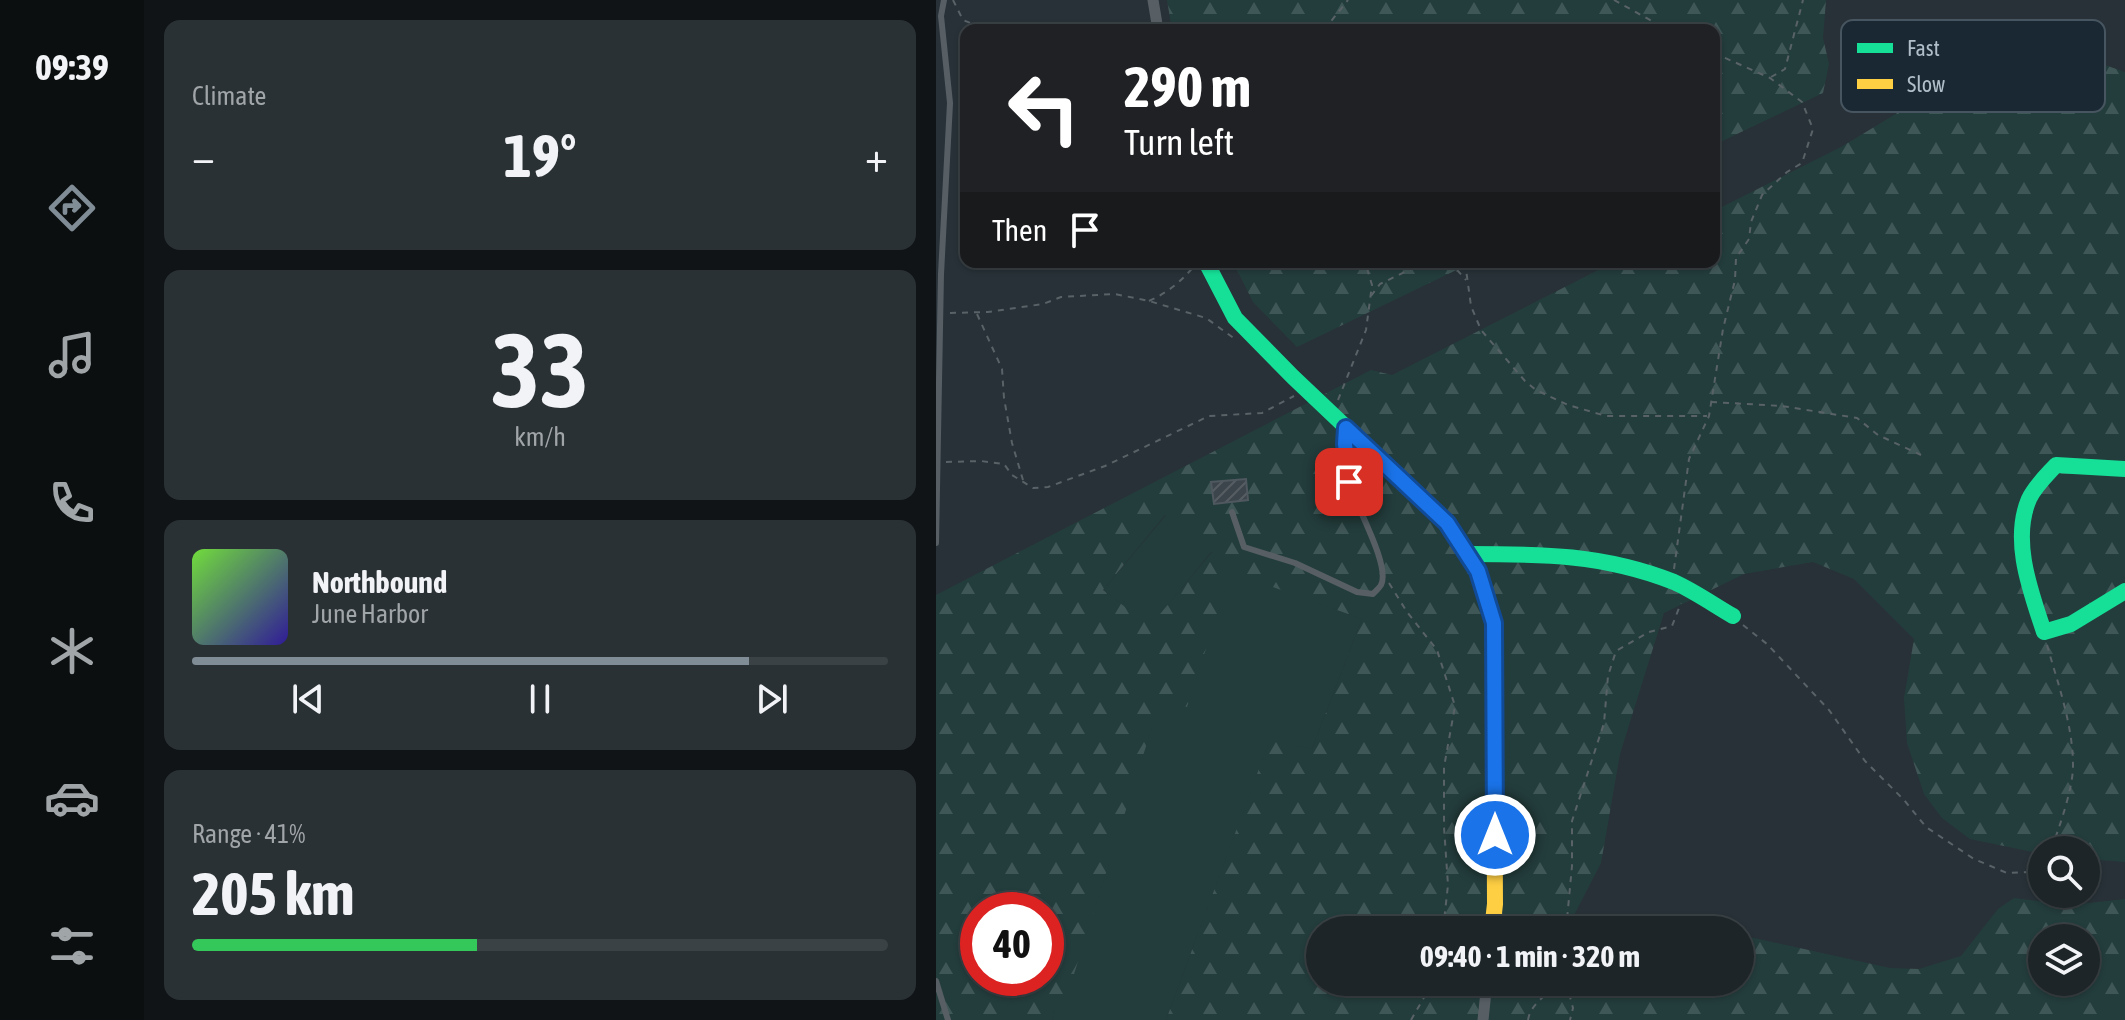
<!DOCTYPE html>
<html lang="en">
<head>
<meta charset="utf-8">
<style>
  body { margin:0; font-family:"Asap Condensed",sans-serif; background:#2a3135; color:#f1f3f6; height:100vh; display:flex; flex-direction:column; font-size:30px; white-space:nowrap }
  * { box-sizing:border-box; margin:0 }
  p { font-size:26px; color:#a0a5a8 }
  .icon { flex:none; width:44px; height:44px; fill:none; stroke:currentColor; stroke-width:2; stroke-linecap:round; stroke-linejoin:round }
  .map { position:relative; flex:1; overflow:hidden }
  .sheet { display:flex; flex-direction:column; gap:20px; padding:20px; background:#101417; width:792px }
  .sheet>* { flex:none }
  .top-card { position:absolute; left:24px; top:24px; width:760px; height:244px; border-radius:16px; box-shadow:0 2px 6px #0004,0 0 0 2px #3b4246; background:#202124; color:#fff; overflow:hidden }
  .buttons { position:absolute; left:1092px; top:836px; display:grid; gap:16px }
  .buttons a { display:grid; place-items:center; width:72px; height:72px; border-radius:50%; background:#1d2529; box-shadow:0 2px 6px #0004,0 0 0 2px #3b4246; font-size:40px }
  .speed { position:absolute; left:24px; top:892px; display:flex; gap:16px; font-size:40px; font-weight:700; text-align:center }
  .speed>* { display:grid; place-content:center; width:104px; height:104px; border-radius:50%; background:#1d2529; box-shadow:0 2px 6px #0004,0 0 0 2px #3b4246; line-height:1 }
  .speed .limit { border:12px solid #d22; background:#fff; color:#111 }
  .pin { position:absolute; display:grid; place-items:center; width:68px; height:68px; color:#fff; margin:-34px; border-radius:16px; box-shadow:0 4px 12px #0006 }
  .me { position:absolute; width:88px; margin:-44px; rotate:0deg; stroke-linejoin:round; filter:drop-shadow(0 0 6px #0008) }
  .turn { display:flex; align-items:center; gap:28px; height:168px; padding:0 32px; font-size:36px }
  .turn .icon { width:104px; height:104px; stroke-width:2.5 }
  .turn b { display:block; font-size:56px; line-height:68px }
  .then { display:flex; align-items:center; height:76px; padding:0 32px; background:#0003; gap:16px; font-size:30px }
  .big { font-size:60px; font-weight:700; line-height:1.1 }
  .sheet .card { flex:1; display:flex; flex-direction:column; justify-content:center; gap:12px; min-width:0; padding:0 28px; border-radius:16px; background:#2a3135 }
  .sheet .dial { align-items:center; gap:0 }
  .dial b { font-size:104px; line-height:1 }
  .song { display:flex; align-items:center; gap:24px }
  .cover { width:96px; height:96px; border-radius:12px; background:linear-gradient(135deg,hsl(100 70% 55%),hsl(250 70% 35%)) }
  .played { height:8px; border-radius:4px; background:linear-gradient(90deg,#808d96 80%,#3b4246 80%) }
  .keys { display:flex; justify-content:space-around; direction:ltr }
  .heat { display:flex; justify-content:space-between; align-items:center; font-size:44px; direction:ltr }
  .charge { height:12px; border-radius:6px; background:linear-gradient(90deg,#34c759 41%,#3b4246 0) }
  .trip { position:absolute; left:370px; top:916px; width:448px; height:80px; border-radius:40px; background:#1d2529; box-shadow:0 2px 6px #0004,0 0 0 2px #3b4246; font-weight:700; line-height:80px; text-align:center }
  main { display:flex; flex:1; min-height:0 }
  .menu { display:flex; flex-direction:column; width:144px; justify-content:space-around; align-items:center; background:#0c0f10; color:#a0a5a8 }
  .menu .icon { width:56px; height:56px }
  .menu .active { color:#808d96 }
  .menu b { font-size:36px; color:#f1f3f6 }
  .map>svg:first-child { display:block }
  .grass { fill:#233d3c }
  .forest { fill:url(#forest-firs); fill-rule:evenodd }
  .building { fill:url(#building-hatch); stroke:#4f585f; stroke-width:2 }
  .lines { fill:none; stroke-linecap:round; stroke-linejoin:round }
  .path { stroke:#586267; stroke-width:2; stroke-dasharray:6 6; stroke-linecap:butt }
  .lane { stroke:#575f65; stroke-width:6 }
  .street { stroke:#575f65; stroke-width:11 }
  .fast { stroke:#16e098; stroke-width:16 }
  .slow { stroke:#ffcf43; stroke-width:16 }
  .route-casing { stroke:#114b97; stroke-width:20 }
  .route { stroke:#1a73e8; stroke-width:14 }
  .key { fill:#1a2833; stroke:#475560; stroke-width:2 }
  .key-label { font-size:22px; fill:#b0bec9 }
</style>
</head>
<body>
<main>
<nav class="menu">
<b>09:39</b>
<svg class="icon active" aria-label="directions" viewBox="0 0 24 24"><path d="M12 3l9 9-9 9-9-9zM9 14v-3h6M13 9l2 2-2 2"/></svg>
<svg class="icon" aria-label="music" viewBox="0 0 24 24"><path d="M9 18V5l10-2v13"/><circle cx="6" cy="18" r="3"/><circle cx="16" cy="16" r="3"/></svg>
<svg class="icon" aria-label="phone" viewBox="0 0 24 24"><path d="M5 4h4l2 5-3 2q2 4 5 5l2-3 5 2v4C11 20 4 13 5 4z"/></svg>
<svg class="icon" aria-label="climate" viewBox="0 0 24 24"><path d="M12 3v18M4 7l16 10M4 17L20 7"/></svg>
<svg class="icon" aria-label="car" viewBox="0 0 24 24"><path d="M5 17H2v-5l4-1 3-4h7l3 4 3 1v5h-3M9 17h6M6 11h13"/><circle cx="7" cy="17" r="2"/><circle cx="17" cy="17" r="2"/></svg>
<svg class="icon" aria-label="filters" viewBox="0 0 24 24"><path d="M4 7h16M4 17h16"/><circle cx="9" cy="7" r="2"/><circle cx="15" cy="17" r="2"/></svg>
</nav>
<section class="sheet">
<div class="card"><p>Climate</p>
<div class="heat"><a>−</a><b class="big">19°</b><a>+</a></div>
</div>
<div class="card dial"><b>33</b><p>km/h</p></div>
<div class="card">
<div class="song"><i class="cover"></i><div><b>Northbound</b><p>June Harbor</p></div></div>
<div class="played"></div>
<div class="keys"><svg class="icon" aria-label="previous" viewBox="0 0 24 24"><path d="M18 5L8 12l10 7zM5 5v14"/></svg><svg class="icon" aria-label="pause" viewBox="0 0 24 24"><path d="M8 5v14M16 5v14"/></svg><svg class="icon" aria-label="next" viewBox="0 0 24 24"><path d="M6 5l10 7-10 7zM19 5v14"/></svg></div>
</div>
<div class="card"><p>Range · 41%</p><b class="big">205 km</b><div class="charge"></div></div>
</section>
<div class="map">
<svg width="1189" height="1020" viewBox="0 0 1189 1020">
  <defs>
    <pattern id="forest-firs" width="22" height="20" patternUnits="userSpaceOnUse" patternTransform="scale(2)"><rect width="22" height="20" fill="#233d3c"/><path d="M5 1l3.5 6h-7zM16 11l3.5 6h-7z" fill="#405757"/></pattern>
    <pattern id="building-hatch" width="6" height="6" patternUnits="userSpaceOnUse" patternTransform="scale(2)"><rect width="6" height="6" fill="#3c454b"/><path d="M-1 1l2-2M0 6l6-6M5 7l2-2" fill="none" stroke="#565e64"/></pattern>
  </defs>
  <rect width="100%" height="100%" fill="#273137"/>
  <g class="grass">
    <path d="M230,515L276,551L214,627L167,590Z"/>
    <path d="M295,571L426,619L376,749L334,740L230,1020H116L118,1009L127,1008L225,698L251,706Z"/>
  </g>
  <g class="forest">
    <path d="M231,0H890L887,38L893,64L887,93L778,145V30H236Z"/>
    <path d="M1101,52L1166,64L1189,72V862L1150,859V850H1106V854L1034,839L1006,818L988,794L971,743L968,698L978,639L918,579L877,562L808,574L728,613L684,754L665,863L635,921L754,924L780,930H384V982H804V935L954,968L983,969L1025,956L1062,909L1078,898L1135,905L1189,899V1020H230L334,739L376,749L426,619L295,572L251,707L225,699L127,1009H118L116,1020H0V595L435,370L456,375L678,262H778V211L905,147L973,106L1052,87ZM229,515L276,552L214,626L167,590ZM42,910H110V978H42ZM1106,938H1150V982H1106Z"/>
    <path d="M297,262H537L361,347L317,302Z"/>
  </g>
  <path class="building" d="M310,479L312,500L278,504L275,482Z"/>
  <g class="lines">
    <g class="path">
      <path d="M17,0L27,20L51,30"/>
      <path d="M678,0L732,30"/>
      <path d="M388,30L412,0"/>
      <path d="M835,77L849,69L867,0"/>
      <path d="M529,262L535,306L545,330L589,381L600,390L632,405L670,416H771"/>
      <path d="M435,296L444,284L479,267H509L522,271L530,280"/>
      <path d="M213,301C231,293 246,281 258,266"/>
      <path d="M14,313L52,312L107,304L125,297L179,294L213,301L270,318L299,339"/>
      <path d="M41,314L66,369L68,398L76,443L87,480"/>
      <path d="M402,400L430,330L436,285L429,262"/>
      <path d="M775,402L846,406L921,418L942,435L985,455"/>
      <path d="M10,462L45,461L68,464L76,475L97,488L112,487L169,466L273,416L326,413L358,396"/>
      <path d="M738,569L753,459L773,416L787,329L799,280L800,258L813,239L815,222L826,195L851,172L866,163L877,129L866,102L834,78L778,53"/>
      <path d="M453,583L471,612L501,650L519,706L508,767V827L512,885L507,930"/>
      <path d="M807,625L831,644L893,710L929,761L968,800L990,827L1038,859L1071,873L1097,872L1106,868"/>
      <path d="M1111,645C1122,684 1137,725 1137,766C1137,789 1123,828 1115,850"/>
      <path d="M630,930L636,866V821L668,723L672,676L680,651L713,632L736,626L745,603"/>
      <path d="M630,982L637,1008L634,1020"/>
      <path d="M475,1020L490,994L494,982"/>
      <path d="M592,1020C595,1002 612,997 619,982"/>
    </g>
    <g class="lane">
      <path d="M296,512L308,547L359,563L421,592L437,594C437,594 445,586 445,585C455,566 419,504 413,483C409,467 409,448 410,432"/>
      <path d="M0,543L5,274L14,103L5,16L8,0"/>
      <path d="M0,981L12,1020"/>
    </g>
    <g class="street">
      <path d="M217,0L222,30"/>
      <path d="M547,1020L551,982"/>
    </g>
    <g class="fast">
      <path d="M270,262L299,318L357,377L511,523L542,571L558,623V692"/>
      <path d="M1189,469L1120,465C1111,475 1099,486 1093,499C1075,541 1095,592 1108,632L1135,624L1189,591"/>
      <path d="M531,554C606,554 667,554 738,582C758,591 778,605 797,616"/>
    </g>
    <path class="slow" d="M556,930L559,904L558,692"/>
  </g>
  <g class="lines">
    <defs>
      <path id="route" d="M413,482L409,444L410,428L511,523L542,571L558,623L559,835"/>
    </defs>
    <use href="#route" class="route-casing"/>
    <use href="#route" class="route"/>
  </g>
  <rect x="905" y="20" width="264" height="92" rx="12" class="key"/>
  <rect x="921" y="43" width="36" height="10" fill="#16e098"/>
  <rect x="921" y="79" width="36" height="10" fill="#ffcf43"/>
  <g class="key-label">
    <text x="971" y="56">Fast</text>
    <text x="971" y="92">Slow</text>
  </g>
</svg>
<div class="buttons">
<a><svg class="icon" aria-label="search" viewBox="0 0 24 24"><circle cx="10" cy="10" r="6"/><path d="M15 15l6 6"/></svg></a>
<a><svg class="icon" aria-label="layers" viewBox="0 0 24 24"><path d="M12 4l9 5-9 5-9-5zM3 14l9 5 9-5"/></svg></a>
</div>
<div class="speed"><div class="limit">40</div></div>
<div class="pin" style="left:413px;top:482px;background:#d93025"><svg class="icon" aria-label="arrive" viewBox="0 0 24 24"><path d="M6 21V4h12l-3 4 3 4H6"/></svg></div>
<svg class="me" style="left:559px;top:835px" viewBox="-20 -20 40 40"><circle r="17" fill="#1a73e8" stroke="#fff" stroke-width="3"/><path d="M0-11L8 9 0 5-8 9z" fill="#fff"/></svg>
<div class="trip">09:40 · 1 min · 320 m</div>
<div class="top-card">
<div class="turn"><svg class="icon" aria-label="left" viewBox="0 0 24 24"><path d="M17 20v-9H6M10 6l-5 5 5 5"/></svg><div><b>290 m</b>Turn left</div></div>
<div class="then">Then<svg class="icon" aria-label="arrive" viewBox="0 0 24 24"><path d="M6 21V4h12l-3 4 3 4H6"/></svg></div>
</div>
</div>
</main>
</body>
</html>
